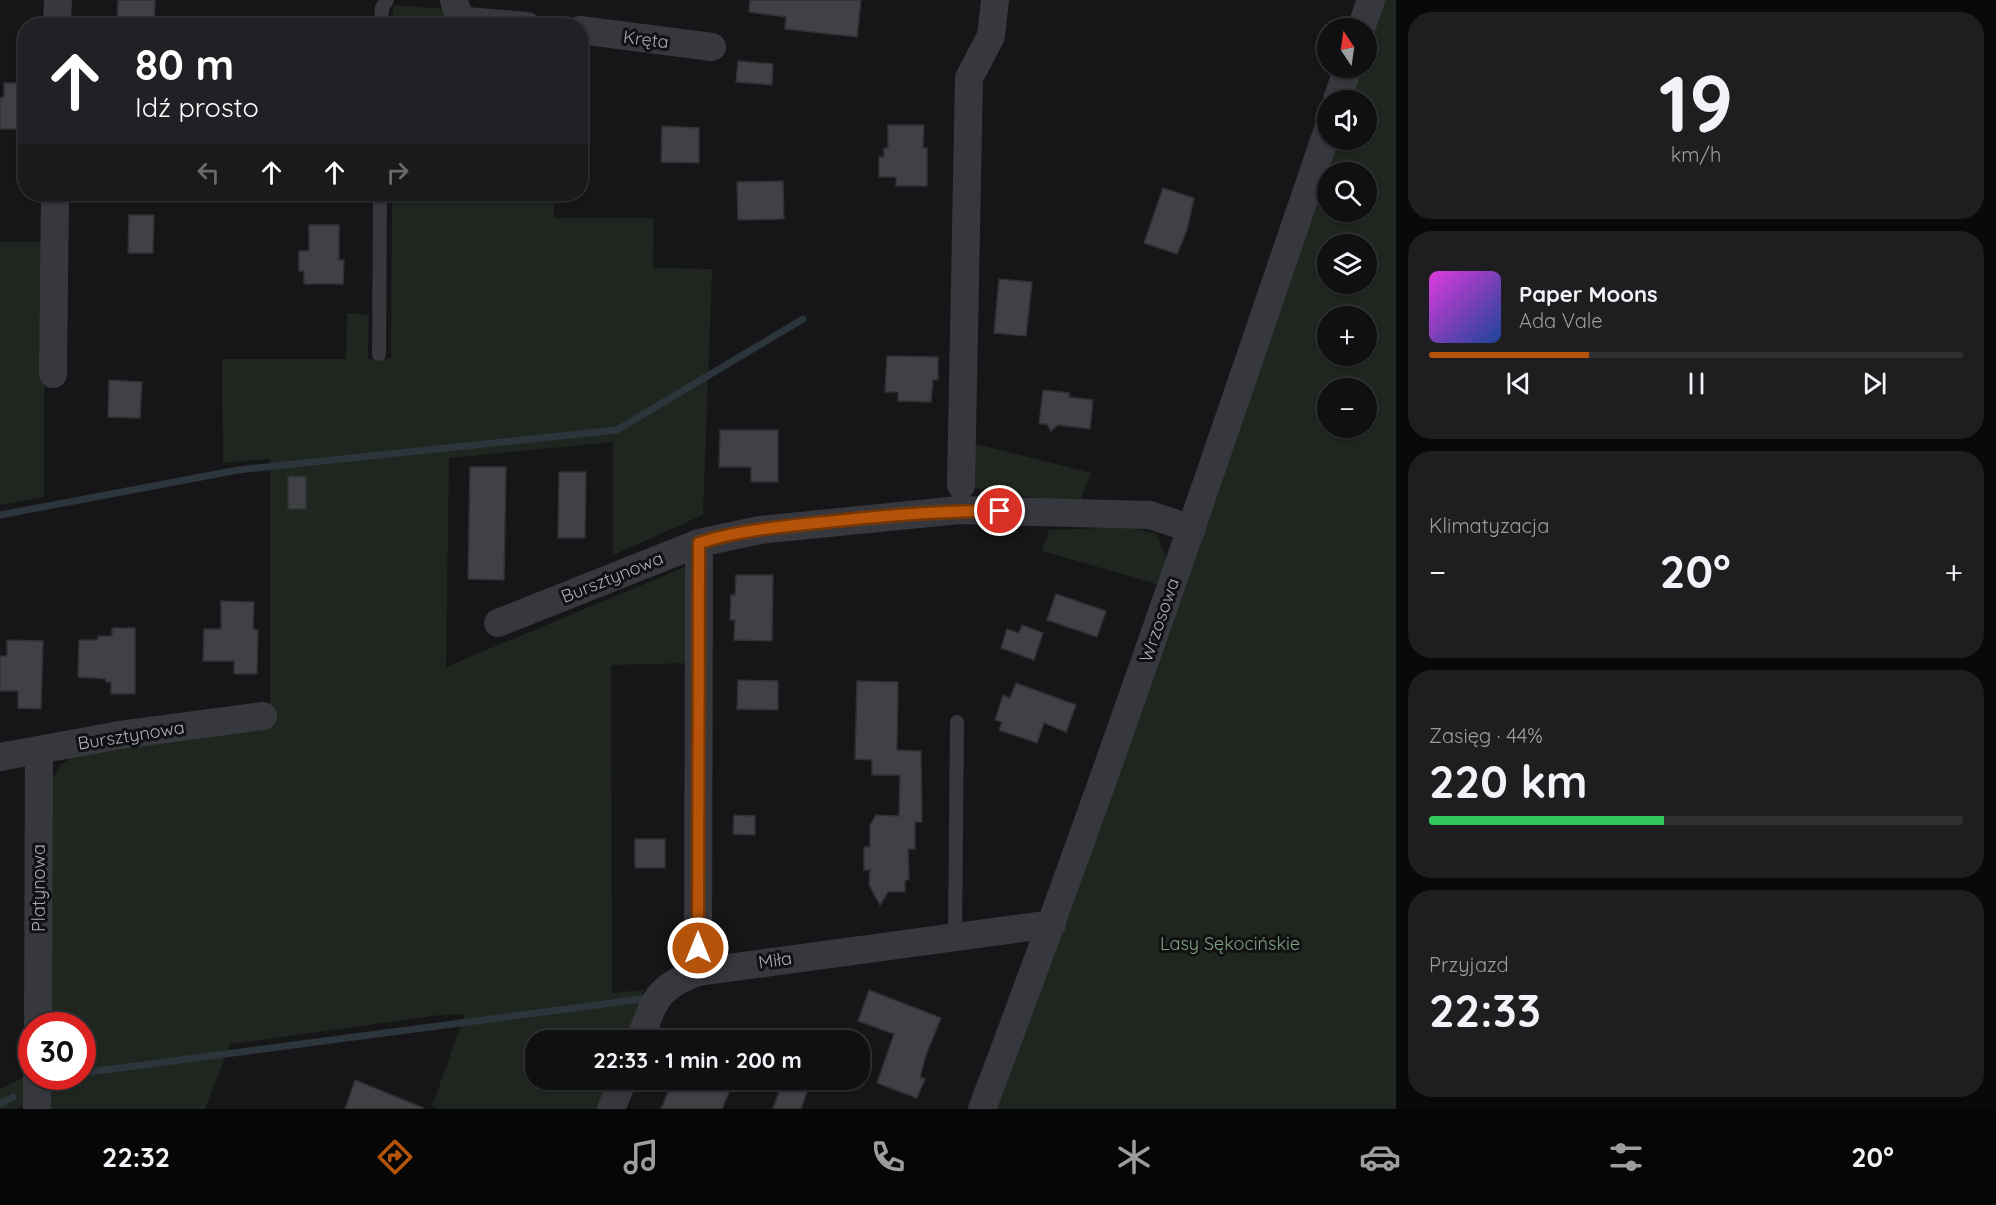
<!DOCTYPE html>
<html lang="pl">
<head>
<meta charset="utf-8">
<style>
  body { margin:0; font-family:Quicksand,sans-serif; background:#1e1e20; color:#f1f3f6; height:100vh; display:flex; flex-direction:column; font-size:22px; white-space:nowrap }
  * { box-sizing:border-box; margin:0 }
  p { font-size:20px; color:#9c9d9f }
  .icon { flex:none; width:33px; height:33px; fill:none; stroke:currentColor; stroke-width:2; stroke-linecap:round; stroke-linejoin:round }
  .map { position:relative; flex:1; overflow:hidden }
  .details { display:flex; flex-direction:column; gap:12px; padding:12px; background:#09090a; width:600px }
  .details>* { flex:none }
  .top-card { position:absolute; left:18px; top:18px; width:570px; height:183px; border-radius:24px; box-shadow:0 2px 4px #0004,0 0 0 2px #303032; background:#202124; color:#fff; overflow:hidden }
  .needle { width:39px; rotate:347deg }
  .tools { position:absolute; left:1317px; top:18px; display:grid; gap:12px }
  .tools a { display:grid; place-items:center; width:60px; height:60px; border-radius:50%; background:#101012; box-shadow:0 2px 4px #0004,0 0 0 2px #303032; font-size:30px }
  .speed { position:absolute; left:18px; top:1012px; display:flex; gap:12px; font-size:30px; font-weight:700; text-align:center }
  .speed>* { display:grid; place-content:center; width:78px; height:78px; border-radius:50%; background:#101012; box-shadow:0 2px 4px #0004,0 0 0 2px #303032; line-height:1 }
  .speed .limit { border:9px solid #d22; background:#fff; color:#111 }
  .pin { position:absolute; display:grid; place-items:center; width:51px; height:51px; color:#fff; margin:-26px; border:3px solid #fff; border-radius:50%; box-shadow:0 2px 6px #0007 }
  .me { position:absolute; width:66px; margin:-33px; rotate:0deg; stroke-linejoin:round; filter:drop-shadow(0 0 4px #0008) }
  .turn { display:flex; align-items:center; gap:21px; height:126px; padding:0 18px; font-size:27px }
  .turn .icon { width:78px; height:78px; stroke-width:2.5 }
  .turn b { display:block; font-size:42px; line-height:51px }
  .lanes { display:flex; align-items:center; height:57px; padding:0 18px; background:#0003; justify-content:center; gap:30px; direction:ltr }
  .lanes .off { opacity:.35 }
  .big { font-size:45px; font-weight:700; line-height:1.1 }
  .details .widget { flex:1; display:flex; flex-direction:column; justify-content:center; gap:9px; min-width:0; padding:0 21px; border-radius:24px; background:#1e1e20 }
  .details .dial { align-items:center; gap:0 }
  .dial b { font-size:78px; line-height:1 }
  .song { display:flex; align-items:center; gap:18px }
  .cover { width:72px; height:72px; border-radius:9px; background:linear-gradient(135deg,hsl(300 70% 55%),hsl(220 70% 35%)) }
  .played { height:6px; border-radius:3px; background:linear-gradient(90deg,#b45309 30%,#303032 30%) }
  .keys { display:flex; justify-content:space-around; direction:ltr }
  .heat { display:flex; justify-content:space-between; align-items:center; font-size:33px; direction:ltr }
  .charge { height:9px; border-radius:4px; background:linear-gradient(90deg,#34c759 44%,#303032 0) }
  .trip { position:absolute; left:525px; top:1030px; width:345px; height:60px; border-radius:24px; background:#101012; box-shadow:0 2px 4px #0004,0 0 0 2px #303032; font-weight:700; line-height:60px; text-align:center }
  .menu { display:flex; height:96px; justify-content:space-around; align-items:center; background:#060607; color:#9c9d9f }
  .menu .icon { width:42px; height:42px }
  .menu .selected { color:#b45309 }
  .menu b { font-size:27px; color:#f1f3f6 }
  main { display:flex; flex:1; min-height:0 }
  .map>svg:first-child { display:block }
  .green { fill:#1e261f; fill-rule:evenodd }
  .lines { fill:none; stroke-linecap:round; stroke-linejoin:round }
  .stream { stroke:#2c353c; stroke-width:7 }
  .building { fill:#404145; stroke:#303034; stroke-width:1.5 }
  .lane { stroke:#37383d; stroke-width:14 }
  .street { stroke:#37383d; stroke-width:28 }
  .route-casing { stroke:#753606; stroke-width:15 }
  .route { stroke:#b45309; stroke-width:10 }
  .labels { text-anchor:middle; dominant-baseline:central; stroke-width:6; stroke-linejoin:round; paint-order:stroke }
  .street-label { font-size:18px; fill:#a8adb8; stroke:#111113 }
  .park-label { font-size:18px; fill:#7fa381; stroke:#111113 }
</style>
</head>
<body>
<main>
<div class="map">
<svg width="1396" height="1109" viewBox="0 0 1396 1109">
  <rect width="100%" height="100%" fill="#161618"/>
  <g class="green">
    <path d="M1380,0H1396V1109H993L1332,140H1366V100H1345L1357,68H1366L1367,40ZM1328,172H1366V212H1328ZM1328,244H1366V284H1328ZM1328,316H1366V356H1328ZM1328,388H1366V428H1328Z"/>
    <path d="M393,5L446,9L453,26H393Z"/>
    <path d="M392,194H554V218H654L653,268L712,269L703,515L613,555V442L449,458L446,667L692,564L693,663L611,665L612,993L644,990L624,1041H536V1080H609L598,1109H439L432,1106L465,1014L440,1015L230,1044L205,1109H45L46,1077H82V1026H46L49,786L58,768L72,756L270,726V459L223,463L222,359H346L347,313L369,315L368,359L391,358Z"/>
    <path d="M0,242H45L44,497L0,505Z"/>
    <path d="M972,443L1091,473L1080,501L1063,502L972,488Z"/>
    <path d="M1128,527L1157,534L1168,563L1164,586L1042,551L1049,530Z"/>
    <path d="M24,1077V1105L16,1109H0V1089Z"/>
  </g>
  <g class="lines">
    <g class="stream">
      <path d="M0,515L238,470L617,430L803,319"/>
      <path d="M82,1073L642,999"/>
      <path d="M52,1077H56"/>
      <path d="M0,1104L13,1097"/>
    </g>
  </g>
  <g class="building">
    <path d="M118,0H155L154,26H121V21H117Z"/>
    <path d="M750,0H861L857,37L785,29L786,17L749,12Z"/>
    <path d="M738,61L773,64L772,85L736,82Z"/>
    <path d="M4,83H26V129H0V98L4,97Z"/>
    <path d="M888,125H924L923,148H927V186H896V177H879V157H884V148H888Z"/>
    <path d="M662,126L699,128V163L661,162Z"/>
    <path d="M783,181L784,219L738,220L737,182Z"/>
    <path d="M1163,188L1194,198L1187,230L1177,254L1144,243Z"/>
    <path d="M129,215H154L153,253H128Z"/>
    <path d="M309,225H339V260H344L343,284H304V271H299V251H309Z"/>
    <path d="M999,279L1032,282L1026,336L994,333Z"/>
    <path d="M887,356L938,357V380H933L931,402L898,401V392H885Z"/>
    <path d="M109,380L142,382L140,418L108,417Z"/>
    <path d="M1043,390L1069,393V397L1093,400L1090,429L1058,425L1051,431L1047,424H1039Z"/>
    <path d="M720,430H778V482H751V467H719Z"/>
    <path d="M470,467H506L504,580L468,579Z"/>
    <path d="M559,472H586L585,538H558Z"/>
    <path d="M288,476L306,477V509H288Z"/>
    <path d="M736,575H773L772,641L734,640L735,620H730L731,595H735Z"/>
    <path d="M1056,594L1106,611L1097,637L1047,620Z"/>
    <path d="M221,601L254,602L253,629L258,630L257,674H234V661H203L204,629H221Z"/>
    <path d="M1022,625L1043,633L1034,660L1001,648L1007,629L1019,633Z"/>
    <path d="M112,628H135V694H111V682H106V679L78,677L79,640H98V636H112Z"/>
    <path d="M7,640L43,641L41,709L18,708V691H0V656H7Z"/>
    <path d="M738,680L778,681V710L737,709Z"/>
    <path d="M857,681L898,682L897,750L921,751L922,822H915V849H908L909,879L905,881V892H888L880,905L869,885L870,870H864V847H870V825L876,815L899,816L900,775H872V760L855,759Z"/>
    <path d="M1016,683L1076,705L1066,732L1044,723L1037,743L999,730L1002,722L995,720L1003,695L1010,698Z"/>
    <path d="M734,815L755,816V835L733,834Z"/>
    <rect x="635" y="839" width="30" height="29"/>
    <path d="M869,990L941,1018L926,1055L920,1077L925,1079L917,1098L877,1083L894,1034L858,1021Z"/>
    <path d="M355,1080L424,1108V1109H345Z"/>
    <path d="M673,1080H705L730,1090L722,1109H661Z"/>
    <path d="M783,1080H811L801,1109H773Z"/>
  </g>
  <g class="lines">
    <g class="lane">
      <path d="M381,26L382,8L387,0"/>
      <path d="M379,354L380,194"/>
      <path d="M955,936L957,722"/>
    </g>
    <g class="street">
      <path d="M454,0L458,15L467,21L527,26"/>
      <path d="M57,26L58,0"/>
      <path d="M1361,28L1371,0"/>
      <path d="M580,30L712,47"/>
      <path d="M1337,100L1348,68"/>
      <path d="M53,374L55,194"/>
      <path d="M961,485L969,78L991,36L995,0"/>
      <path d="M498,623L699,543L760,530L959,510L1150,515L1192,529"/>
      <path d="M0,757L120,735L263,716"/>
      <path d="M698,972L699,543"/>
      <path d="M38,1026L39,750"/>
      <path d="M639,1041C655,1001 655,988 698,972L1052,924"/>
      <path d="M37,1109V1077"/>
      <path d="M611,1109L623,1080"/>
      <path d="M982,1109C1105,785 1216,457 1328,129"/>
    </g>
  </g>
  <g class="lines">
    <defs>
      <path id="route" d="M698,948L699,543C743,529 790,526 835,521C890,515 945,510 1000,511"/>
    </defs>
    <use href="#route" class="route-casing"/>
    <use href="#route" class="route"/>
  </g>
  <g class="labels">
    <g class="street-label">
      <text transform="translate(646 39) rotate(7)">Kręta</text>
      <text transform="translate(612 577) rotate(-22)">Bursztynowa</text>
      <text transform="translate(1159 620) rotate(-71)">Wrzosowa</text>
      <text transform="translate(131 735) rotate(-9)">Bursztynowa</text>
      <text transform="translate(38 888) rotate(-90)">Platynowa</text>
      <text transform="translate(775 960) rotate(-8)">Miła</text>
    </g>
    <g class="park-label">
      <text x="1230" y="943">Lasy Sękocińskie</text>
    </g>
  </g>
</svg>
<div class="tools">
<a><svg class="needle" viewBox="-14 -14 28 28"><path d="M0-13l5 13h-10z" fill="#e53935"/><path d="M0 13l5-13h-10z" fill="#9c9d9f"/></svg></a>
<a><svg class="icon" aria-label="sound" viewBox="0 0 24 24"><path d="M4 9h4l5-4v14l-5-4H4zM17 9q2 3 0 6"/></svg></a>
<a><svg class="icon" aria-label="search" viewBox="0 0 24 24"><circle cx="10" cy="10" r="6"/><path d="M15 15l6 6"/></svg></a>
<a><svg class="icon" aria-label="layers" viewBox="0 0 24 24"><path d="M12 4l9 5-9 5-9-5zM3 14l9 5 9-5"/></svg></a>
<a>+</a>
<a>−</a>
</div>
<div class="speed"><div class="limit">30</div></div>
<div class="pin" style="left:1000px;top:511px;background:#d93025"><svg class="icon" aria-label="arrive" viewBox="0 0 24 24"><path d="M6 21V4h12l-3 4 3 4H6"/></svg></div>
<svg class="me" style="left:698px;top:948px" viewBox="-20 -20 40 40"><circle r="17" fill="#b45309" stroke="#fff" stroke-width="3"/><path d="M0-11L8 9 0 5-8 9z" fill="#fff"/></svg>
<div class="trip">22:33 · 1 min · 200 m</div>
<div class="top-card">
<div class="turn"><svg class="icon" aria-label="ahead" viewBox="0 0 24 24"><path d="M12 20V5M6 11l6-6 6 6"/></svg><div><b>80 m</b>Idź prosto</div></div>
<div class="lanes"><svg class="icon off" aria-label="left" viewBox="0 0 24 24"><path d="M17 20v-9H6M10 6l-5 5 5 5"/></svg><svg class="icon" aria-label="ahead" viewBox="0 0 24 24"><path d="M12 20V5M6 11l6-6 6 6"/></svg><svg class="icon" aria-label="ahead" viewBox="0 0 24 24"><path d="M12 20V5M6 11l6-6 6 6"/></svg><svg class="icon off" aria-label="right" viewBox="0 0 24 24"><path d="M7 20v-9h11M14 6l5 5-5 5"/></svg></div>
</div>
</div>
<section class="details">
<div class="widget dial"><b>19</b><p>km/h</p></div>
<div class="widget">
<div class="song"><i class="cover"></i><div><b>Paper Moons</b><p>Ada Vale</p></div></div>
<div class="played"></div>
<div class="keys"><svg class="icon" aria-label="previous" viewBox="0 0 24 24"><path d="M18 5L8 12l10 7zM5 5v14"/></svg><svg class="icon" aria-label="pause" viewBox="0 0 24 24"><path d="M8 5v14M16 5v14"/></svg><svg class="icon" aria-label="next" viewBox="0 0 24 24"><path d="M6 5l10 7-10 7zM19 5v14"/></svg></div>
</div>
<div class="widget"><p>Klimatyzacja</p>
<div class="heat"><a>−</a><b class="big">20°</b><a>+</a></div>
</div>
<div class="widget"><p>Zasięg · 44%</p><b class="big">220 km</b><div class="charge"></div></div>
<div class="widget"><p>Przyjazd</p><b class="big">22:33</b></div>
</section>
</main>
<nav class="menu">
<b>22:32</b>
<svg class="icon selected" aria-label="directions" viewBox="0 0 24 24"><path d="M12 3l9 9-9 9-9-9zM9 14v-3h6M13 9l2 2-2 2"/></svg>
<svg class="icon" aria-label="music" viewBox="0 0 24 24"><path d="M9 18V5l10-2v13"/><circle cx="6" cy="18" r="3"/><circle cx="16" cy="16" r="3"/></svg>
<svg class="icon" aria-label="phone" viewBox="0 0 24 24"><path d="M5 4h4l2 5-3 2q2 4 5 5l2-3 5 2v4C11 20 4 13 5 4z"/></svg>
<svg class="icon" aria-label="climate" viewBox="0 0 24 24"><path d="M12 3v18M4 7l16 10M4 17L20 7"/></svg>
<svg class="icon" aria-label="car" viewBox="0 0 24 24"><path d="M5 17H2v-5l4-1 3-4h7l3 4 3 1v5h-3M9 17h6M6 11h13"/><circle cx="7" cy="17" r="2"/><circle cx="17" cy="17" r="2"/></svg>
<svg class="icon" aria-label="filters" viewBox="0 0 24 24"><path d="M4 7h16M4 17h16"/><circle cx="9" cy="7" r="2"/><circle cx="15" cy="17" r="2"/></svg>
<b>20°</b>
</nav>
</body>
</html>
